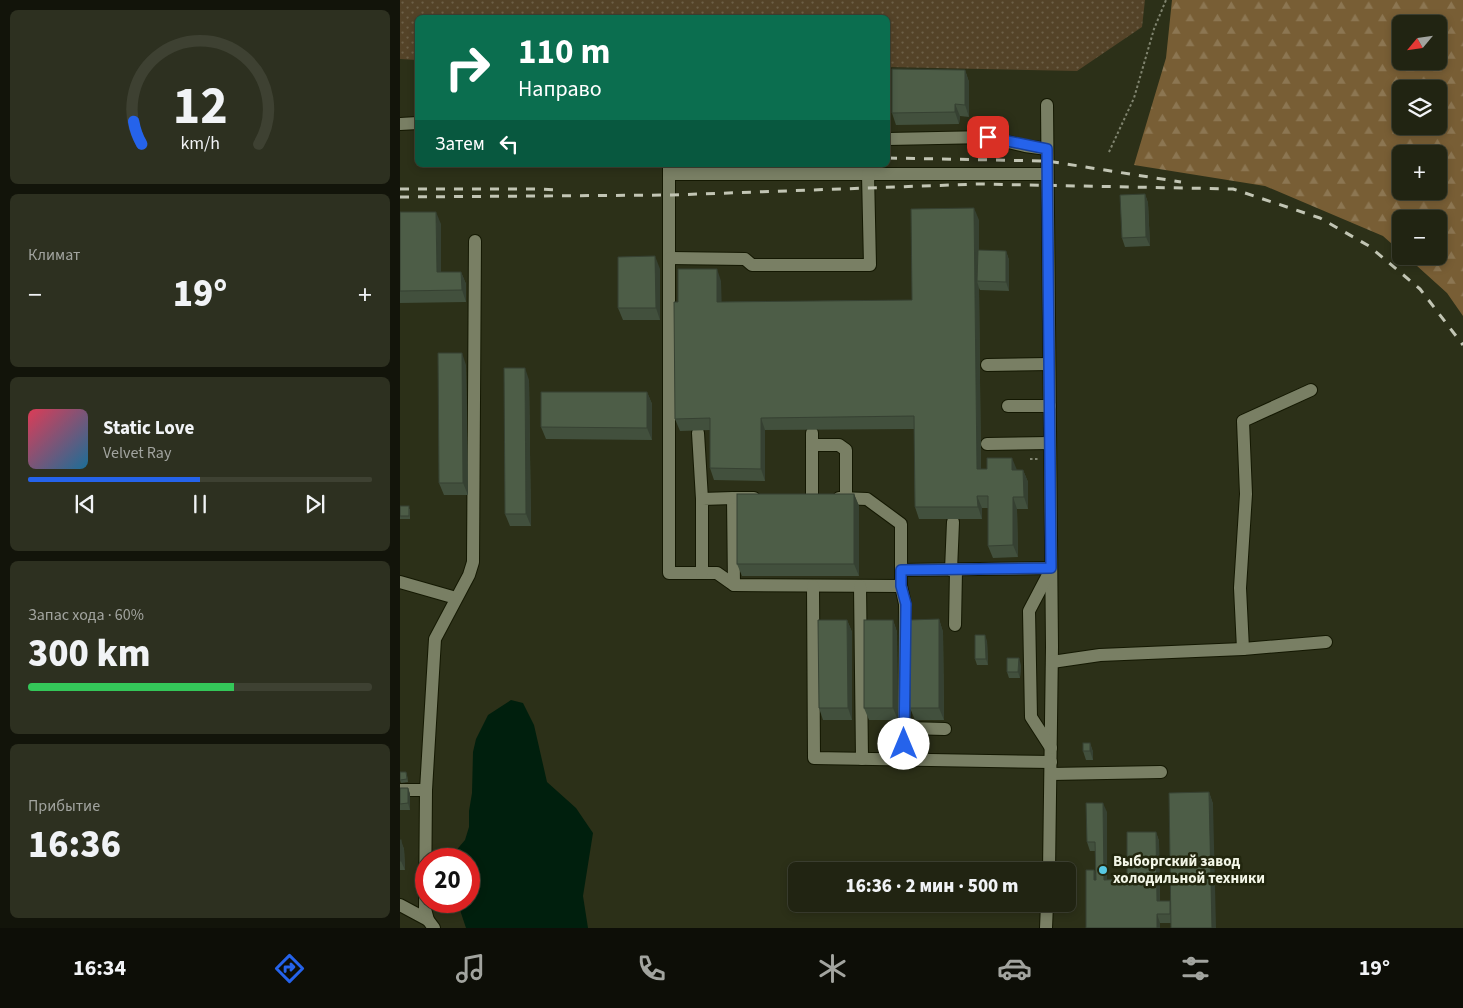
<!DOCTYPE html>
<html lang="ru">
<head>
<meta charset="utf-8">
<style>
  body { margin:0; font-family:"Source Sans 3",sans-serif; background:#2d3020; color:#f1f3f6; height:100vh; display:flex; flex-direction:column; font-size:19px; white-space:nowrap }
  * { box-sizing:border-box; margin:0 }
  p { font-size:16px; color:#a2a49f }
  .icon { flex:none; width:28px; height:28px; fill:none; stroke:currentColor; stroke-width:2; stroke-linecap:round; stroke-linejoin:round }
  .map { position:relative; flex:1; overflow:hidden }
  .details { display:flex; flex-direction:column; gap:10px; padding:10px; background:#12140a; width:400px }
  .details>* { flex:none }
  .hud { position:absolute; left:15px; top:15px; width:475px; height:152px; border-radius:8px; box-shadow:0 2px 8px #0003,0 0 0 1px #3e4132; background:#0b6e4f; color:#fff; overflow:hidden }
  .needle { width:32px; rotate:241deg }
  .tools { position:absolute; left:992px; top:15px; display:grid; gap:10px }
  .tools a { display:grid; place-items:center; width:55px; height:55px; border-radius:8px; background:#212412; box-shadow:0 2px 8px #0003,0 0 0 1px #3e4132; font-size:25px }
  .speed { position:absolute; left:15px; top:848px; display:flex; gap:10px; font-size:25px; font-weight:700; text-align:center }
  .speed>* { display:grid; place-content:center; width:65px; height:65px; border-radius:50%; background:#212412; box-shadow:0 2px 8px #0003,0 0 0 1px #3e4132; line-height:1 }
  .speed .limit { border:8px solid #d22; background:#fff; color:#111 }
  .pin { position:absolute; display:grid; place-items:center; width:42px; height:42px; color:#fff; margin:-21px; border-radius:10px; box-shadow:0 2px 8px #0006 }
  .me { position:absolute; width:55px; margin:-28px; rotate:0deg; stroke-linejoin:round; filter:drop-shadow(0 0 4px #0008) }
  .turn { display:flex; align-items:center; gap:18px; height:105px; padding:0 20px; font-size:22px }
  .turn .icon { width:65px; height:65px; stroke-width:2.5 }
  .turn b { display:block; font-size:35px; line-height:42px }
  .then { display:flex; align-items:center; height:48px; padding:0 20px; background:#0003; gap:10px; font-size:19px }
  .big { font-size:38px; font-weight:800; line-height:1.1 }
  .details .widget { flex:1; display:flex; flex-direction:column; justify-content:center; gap:8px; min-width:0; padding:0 18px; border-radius:8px; background:#2d3020 }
  .details .dial { align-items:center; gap:0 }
  .dial svg { height:130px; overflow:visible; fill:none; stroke:#3e4132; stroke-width:7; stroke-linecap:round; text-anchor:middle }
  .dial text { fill:#f1f3f6; stroke:none }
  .song { display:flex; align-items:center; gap:15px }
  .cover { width:60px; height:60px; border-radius:8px; background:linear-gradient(135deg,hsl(350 70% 55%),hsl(200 70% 35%)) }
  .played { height:5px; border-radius:2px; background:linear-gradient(90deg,#2563eb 50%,#3e4132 50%) }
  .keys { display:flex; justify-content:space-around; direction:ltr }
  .heat { display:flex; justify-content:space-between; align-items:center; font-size:28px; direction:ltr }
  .charge { height:8px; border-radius:4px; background:linear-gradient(90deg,#34c759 60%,#3e4132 0) }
  .trip { position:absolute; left:388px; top:862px; width:288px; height:50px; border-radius:8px; background:#212412; box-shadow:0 2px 8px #0003,0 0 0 1px #3e4132; font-weight:800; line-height:50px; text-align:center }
  .dock { display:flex; height:80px; justify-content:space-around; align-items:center; background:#0d0e07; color:#a2a49f }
  .dock .icon { width:35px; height:35px }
  .dock .selected { color:#2563eb }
  .dock b { font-size:22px; color:#f1f3f6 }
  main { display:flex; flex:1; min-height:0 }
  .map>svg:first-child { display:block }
  .grass { fill:url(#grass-dots) }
  .forest { fill:url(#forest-firs); fill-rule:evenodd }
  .water { fill:#001f0d }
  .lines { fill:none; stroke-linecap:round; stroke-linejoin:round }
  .minor-casing { stroke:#141802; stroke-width:14 }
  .path { stroke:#818570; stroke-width:2; stroke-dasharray:2.5 2.5; stroke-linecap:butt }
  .minor { stroke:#797f64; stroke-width:12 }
  .rail { stroke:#c2c5b4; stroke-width:3; stroke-dasharray:9 9; stroke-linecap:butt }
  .wall { fill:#42503d }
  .shaded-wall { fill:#364132 }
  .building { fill:#4d5d47; stroke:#364132 }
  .route-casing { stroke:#184099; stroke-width:12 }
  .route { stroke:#2563eb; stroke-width:9 }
  .poi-dot { fill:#58c9e3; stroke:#22260e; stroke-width:2 }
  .labels { text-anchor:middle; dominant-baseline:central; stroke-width:5; stroke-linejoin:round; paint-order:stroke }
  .poi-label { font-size:15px; font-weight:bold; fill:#f3f6e7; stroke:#22260e; text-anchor:start }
</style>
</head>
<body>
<main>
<section class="details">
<div class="widget dial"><svg viewBox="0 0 100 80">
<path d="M14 69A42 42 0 1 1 86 69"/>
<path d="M14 69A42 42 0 0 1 9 55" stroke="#2563eb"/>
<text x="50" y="56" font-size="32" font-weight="700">12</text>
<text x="50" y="72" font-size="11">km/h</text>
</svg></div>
<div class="widget"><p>Климат</p>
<div class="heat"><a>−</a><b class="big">19°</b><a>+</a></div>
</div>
<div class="widget">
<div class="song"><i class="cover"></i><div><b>Static Love</b><p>Velvet Ray</p></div></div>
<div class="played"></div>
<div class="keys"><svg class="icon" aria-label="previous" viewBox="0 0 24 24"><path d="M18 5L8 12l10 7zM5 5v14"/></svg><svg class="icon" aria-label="pause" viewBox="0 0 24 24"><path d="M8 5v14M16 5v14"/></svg><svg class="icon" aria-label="next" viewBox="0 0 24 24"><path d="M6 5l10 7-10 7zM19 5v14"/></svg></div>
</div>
<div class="widget"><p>Запас хода · 60%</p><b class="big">300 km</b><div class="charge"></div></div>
<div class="widget"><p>Прибытие</p><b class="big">16:36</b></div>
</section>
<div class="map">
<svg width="1063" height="928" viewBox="0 0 1063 928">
  <defs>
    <pattern id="grass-dots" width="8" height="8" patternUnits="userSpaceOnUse" patternTransform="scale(1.25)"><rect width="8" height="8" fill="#544328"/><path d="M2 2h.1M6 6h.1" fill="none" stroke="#6d5f47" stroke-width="1.8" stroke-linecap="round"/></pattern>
    <pattern id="forest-firs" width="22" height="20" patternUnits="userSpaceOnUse" patternTransform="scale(1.25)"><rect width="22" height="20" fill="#785e35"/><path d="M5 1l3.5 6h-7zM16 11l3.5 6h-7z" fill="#8c7652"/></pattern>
  </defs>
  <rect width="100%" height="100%" fill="#2c3018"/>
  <path class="grass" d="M0,0H745L742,27L677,71L488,67V18H18L17,60L0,59Z"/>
  <path class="forest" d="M772,0H1063V316L1047,293L1006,256H1039V219H1001V252L983,236L865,186L734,165L766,58ZM1001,24H1039V61H1001ZM1001,89H1039V126H1001ZM1001,154H1039V191H1001Z"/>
  <path class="water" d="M111,700L123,703L134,725L147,782L176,808L193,833L183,896L188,928H66L57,901H69V859H55L54,853L65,840L69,827V811L72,793L73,752L76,739L88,715Z"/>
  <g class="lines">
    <defs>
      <g id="minor">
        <path d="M647,105L652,647L649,871"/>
        <path d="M0,124L18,123"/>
        <path d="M488,139L588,137L625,146L647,149"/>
        <path d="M269,165V573H317L334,585"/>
        <path d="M270,174H647"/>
        <path d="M270,258L345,259L352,265H470L468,174"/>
        <path d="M587,365L649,364"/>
        <path d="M608,406H650"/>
        <path d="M298,433L302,499"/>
        <path d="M412,433V499"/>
        <path d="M587,444L650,443"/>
        <path d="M412,445H439L446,450V498"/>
        <path d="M354,498H333L334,585L501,586V570"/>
        <path d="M439,498L467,499L501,524V570L651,568"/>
        <path d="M551,570L553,522"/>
        <path d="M650,571L629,611L631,717L651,748"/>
        <path d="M302,573V499L333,498"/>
        <path d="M0,582L56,598"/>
        <path d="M413,586L414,758L651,762"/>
        <path d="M460,586L462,759"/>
        <path d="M501,586L505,604L504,760"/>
        <path d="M555,625L556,570"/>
        <path d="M843,649L840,588L846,494L843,421L911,390"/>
        <path d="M652,662L700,655L843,649L926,642"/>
        <path d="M505,728L545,729"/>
        <path d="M651,774L761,772"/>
        <path d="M0,790H26"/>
        <path d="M0,905L28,920"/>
        <path d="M34,928L28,920L25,909L26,790L35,639L69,575L73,562L75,241"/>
        <path d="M646,928L647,904"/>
      </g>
    </defs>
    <use href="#minor" class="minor-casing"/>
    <g class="path">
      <path d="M709,152L734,98L754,29L766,0"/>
      <path d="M630,459H639"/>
    </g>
    <use href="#minor" class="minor"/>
    <g class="rail">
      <path d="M488,158L647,161L781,182"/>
      <path d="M0,189H141L157,190"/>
      <path d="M0,197L272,195L579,184L833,189L920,218L969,246L1020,289L1063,345"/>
    </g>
  </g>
  <g class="wall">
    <path d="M565,70L569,82V117L560,116L559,124L496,125L492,113Z"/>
    <path d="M745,194L748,203L750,246L725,247L722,238Z"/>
    <path d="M0,212L41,224V272H61L66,284V302L0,303Z"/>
    <path d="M579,220V250L606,251L609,260V291L580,290L579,288L581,469L623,470L628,482V509H617L618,557L593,558L588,546V508H582V519H519L515,507L514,429L365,430V481L314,480L310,468V430L280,431L275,419L278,302L321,281V302L512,300Z"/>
    <path d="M260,269V320H223L218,308Z"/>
    <path d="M66,365L68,495H44L39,483Z"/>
    <path d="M129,380L131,526H110L105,514Z"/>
    <path d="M247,392L252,404V440L146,439L141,427Z"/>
    <path d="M454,494L459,506V576H342L337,564Z"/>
    <path d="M0,506L10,509V519H0Z"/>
    <path d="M539,619L543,632L544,720H515L510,708Z"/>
    <path d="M447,620L452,632V720H423L419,708Z"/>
    <path d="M493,620L497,632L498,720H469L464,708Z"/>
    <path d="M587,641L588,665H577L575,659Z"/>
    <path d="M621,665L620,678H609L607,672Z"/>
    <path d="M690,743L693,752V760H686L683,751Z"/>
    <path d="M6,772L7,775L8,782L1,783L0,780Z"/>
    <path d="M0,788H8L10,794V810H0Z"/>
    <path d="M809,792L813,804L771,923H760V928H686L694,870L696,876L695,851H690L687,842L707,812V880L727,879L756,832L759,841L760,901H770Z"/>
    <path d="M0,840L4,849L5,870H0Z"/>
  </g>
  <g class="shaded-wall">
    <path d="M565,70L569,82V117L565,105Z"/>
    <path d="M555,104L560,116L559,124L555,112Z"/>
    <path d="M745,194L748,203L750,246L746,237Z"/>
    <path d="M574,208L579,220V281H577L579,288L581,481L577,469Z"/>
    <path d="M36,212L41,224V284L37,272Z"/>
    <path d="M606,251L609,260V291L606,282Z"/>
    <path d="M255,256L260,269V320L256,308Z"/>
    <path d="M317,269L321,281L322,314L317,302Z"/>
    <path d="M61,272L66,284V302L62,290Z"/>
    <path d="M62,353L66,365L68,495L63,483Z"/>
    <path d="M125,368L129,380L131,526L126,514Z"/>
    <path d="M247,392L252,404V440L247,428Z"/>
    <path d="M361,418L365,430V481L361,469Z"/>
    <path d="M612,458L617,470V482L612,470Z"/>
    <path d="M623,470L628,482V509L624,497Z"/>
    <path d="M454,494L459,506V576L454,564Z"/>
    <path d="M577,496L582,508V519L578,507Z"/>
    <path d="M613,497L617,509L618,557L613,545Z"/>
    <path d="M539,619L543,632L544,720L539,708Z"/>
    <path d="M447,620L452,632V720L448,708Z"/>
    <path d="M493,620L497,632L498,720L493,708Z"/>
    <path d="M585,635L587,641L588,665L586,659Z"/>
    <path d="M619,658L621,665L620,678L618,672Z"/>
    <path d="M690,743L693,752V760L690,751Z"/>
    <path d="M8,788L10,794V810L8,803Z"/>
    <path d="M809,792L813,804L816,928H812Z"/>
    <path d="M703,803L707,812V889L704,880Z"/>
    <path d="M756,832L759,841L760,910L757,901Z"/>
    <path d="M1,840L4,849L5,870L1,861Z"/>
    <path d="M694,870L697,879V889L694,880Z"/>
    <path d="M757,914L760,923V928H757Z"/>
  </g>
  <g class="building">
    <path d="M492,69L565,70V105L555,104V112L492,113Z"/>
    <path d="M745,194L746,237L722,238L720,195Z"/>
    <path d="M574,208L577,469H587V458H612V470H623L624,497H613V545L588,546V496H577L578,507H515L514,416L361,418V469L310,468V418L275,419L274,302H278V269H317V302L512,300L511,209Z"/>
    <path d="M0,212H36L37,272H61L62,290L0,291Z"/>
    <path d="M578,250L606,251V282L577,281Z"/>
    <path d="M255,256L256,308H218V257Z"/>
    <path d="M38,353H62L63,483H39Z"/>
    <path d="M104,368H125L126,514H105Z"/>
    <path d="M141,392H247V428L141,427Z"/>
    <rect x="337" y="494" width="117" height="70"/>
    <rect x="0" y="506" width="9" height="10"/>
    <path d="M539,619V708H510V620Z"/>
    <path d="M418,620H447L448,708H419Z"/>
    <rect x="464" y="620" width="29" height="88"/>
    <path d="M575,635H585L586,659H575Z"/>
    <path d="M607,658H619L618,672H607Z"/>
    <rect x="683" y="743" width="7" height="8"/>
    <path d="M0,772H6L7,779L0,780Z"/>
    <path d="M0,788H8V803L0,804Z"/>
    <path d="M809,792L812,928H771L769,793Z"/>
    <path d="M686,803H703L704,880L727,879V832H756L757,901H770V914H757V928H686V870H694V880H696L695,842H687Z"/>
    <rect x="0" y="840" width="1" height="21"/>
  </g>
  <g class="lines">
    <defs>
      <path id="route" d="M504,744L506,604L501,586V570L651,568L647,149L588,137"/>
    </defs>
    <use href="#route" class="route-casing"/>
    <use href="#route" class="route"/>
  </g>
  <circle class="poi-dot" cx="703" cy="870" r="5"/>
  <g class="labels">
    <g class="poi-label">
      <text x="713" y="861">Выборгский завод<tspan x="713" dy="17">холодильной техники</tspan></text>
    </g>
  </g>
</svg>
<div class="tools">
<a><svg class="needle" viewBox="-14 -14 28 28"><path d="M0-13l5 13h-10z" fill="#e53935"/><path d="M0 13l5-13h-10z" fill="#a2a49f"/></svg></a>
<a><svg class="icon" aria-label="layers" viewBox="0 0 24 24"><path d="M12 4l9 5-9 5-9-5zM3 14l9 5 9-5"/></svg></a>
<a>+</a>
<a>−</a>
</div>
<div class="speed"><div class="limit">20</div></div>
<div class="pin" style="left:588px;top:137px;background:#d93025"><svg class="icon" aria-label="arrive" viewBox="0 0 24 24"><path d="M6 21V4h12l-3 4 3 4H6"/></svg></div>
<svg class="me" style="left:504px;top:744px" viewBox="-20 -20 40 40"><circle r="19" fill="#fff"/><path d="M0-13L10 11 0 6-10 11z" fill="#2563eb"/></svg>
<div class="trip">16:36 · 2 мин · 500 m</div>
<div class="hud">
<div class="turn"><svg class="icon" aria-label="right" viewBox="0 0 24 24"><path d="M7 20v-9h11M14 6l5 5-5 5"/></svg><div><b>110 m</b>Направо</div></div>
<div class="then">Затем<svg class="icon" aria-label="left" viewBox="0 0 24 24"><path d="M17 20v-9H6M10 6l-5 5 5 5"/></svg></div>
</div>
</div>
</main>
<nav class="dock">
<b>16:34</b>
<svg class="icon selected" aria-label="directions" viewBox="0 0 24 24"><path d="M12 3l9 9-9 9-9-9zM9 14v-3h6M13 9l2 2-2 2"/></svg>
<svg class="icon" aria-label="music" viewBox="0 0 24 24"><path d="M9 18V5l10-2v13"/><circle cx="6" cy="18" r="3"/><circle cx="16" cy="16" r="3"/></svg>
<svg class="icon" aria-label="phone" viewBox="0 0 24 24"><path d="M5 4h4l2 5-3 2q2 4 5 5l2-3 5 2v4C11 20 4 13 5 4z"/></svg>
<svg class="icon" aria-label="climate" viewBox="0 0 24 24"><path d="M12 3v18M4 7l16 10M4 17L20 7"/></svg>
<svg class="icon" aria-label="car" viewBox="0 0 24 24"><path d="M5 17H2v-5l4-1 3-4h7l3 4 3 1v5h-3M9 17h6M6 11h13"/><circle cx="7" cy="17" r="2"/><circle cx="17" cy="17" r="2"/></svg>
<svg class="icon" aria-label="filters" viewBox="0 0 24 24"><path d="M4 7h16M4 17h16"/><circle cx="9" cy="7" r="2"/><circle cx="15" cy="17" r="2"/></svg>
<b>19°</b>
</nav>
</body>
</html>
